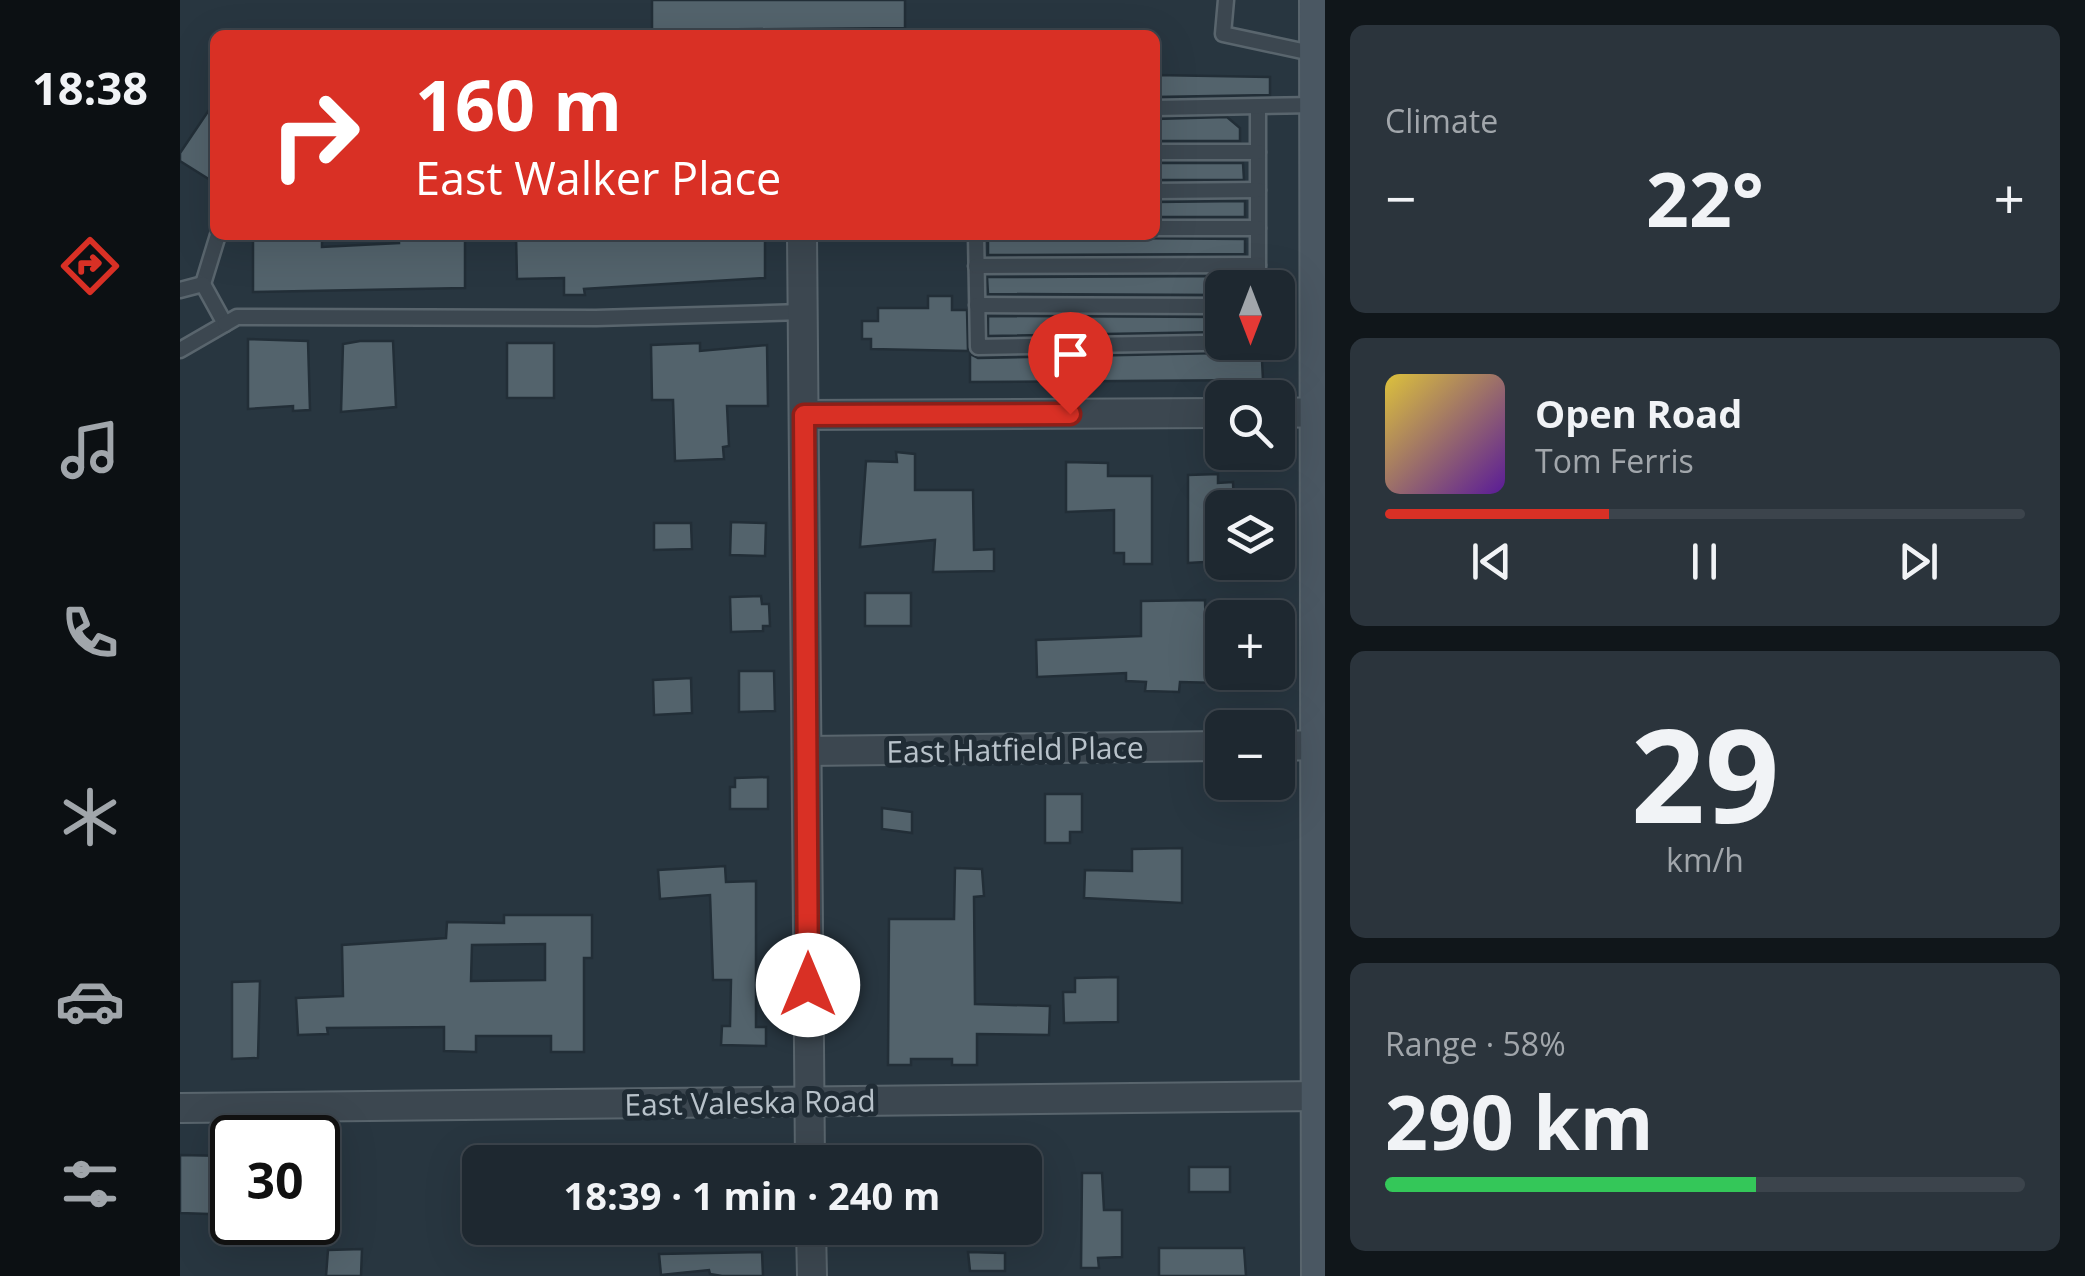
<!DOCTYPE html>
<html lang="en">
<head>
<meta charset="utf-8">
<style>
  body { margin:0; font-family:"Open Sans",sans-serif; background:#2b343c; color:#f1f3f6; height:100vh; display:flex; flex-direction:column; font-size:38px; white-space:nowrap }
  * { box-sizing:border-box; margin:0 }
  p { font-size:32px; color:#a1a6ab }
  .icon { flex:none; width:55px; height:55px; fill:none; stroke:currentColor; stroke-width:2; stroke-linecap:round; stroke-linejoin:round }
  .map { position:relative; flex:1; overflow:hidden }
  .drawer { display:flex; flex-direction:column; gap:25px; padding:25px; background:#10161a; width:760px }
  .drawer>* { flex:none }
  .top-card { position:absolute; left:30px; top:30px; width:950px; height:210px; border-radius:15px; box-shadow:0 10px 40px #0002,0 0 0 2px #3c444c; background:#d93025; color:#fff; overflow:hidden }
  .needle { width:65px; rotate:180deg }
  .fabs { position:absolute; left:1025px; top:270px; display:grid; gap:20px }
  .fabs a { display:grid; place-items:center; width:90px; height:90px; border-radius:15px; background:#1e2830; box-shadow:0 10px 40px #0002,0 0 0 2px #3c444c; font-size:50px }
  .speed { position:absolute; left:30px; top:1115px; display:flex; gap:20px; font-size:50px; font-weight:700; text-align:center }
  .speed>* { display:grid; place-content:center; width:130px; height:130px; border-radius:50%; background:#1e2830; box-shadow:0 10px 40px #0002,0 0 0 2px #3c444c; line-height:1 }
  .speed .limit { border:5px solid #111; border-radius:15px; background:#fff; color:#111 }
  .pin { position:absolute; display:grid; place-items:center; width:85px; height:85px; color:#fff; margin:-102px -42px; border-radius:50% 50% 50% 0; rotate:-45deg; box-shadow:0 0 10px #0007 }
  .pin .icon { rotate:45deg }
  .me { position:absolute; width:110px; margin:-55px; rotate:0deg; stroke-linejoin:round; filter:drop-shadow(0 0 8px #0008) }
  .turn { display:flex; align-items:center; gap:35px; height:210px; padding:0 40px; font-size:45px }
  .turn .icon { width:130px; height:130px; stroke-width:2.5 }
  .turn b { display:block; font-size:70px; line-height:85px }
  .big { font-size:75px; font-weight:700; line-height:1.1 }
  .drawer .widget { flex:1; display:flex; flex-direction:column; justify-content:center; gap:15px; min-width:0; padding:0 35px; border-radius:15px; background:#2b343c }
  .drawer .dial { align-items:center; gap:0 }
  .dial b { font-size:130px; line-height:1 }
  .song { display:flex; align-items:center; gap:30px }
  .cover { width:120px; height:120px; border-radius:15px; background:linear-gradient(135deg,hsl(50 70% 55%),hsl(270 70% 35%)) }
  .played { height:10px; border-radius:5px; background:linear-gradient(90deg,#d93025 35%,#3c444c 35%) }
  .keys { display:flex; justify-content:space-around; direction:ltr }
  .heat { display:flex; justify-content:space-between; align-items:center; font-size:55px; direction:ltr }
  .charge { height:15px; border-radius:8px; background:linear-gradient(90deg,#34c759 58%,#3c444c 0) }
  .trip { position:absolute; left:282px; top:1145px; width:580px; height:100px; border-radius:15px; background:#1e2830; box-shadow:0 10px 40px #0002,0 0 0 2px #3c444c; font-weight:700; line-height:100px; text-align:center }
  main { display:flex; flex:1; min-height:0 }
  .menu { display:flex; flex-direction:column; width:180px; justify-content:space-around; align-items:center; background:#0c1013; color:#a1a6ab }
  .menu .icon { width:70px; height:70px }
  .menu .current { color:#d93025 }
  .menu b { font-size:45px; color:#f1f3f6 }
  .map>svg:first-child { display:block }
  .building { fill:#53636c; stroke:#222e37; stroke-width:2.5; fill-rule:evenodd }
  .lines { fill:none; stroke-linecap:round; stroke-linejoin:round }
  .lane-casing { stroke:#59656d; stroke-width:19 }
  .street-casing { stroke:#59656d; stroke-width:32 }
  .secondary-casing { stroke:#59656d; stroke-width:42 }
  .lane { stroke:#3c4750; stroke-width:14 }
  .street { stroke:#3c4750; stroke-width:28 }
  .secondary { stroke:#4a5762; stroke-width:38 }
  .route-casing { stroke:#8d1f18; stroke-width:25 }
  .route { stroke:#d93025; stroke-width:18 }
  .labels { text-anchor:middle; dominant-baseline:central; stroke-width:10; stroke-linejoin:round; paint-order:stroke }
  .street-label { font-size:30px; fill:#b8c2ca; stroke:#202c35 }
</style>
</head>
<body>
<main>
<nav class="menu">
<b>18:38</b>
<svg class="icon current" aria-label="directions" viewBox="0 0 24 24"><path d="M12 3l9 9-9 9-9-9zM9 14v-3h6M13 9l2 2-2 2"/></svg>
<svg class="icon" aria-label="music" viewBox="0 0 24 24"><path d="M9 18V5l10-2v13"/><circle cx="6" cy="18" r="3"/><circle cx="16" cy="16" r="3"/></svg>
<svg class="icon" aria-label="phone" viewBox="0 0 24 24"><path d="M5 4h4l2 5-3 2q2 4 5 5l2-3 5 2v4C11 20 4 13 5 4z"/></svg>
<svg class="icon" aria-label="climate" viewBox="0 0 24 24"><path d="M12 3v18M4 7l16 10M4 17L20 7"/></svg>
<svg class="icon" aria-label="car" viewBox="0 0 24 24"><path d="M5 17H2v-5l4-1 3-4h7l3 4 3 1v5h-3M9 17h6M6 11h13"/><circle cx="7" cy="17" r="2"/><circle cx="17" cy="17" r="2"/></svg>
<svg class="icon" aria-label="filters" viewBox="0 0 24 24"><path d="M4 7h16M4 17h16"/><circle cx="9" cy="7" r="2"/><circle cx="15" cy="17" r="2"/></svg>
</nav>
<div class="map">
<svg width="1145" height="1276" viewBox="0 0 1145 1276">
  <rect width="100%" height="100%" fill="#283640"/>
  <g class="building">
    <path d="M472,0H725V28L472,30Z"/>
    <path d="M975,75L1090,77V95L975,97Z"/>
    <path d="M35,101V183L0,161V153Z"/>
    <path d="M1047,117L1060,128V141H975V119Z"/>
    <path d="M975,163H1063L1064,180H975Z"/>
    <path d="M1065,201V217H975V202Z"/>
    <path d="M142,235V247L219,243V235H285V288L73,292V239Z"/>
    <path d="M336,235L465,239V235H585V278L404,289L405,295H384V278L337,279Z"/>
    <path d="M808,237L1065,239V254L808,255Z"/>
    <path d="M1065,276V288H1042V295L808,294L807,277Z"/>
    <path d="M748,296H772V310H787L788,351L691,349V339H682V321H698V308H748Z"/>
    <path d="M808,316L1042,317V332L808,336Z"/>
    <path d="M68,339L128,341L130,410L113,411V406L68,409Z"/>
    <path d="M180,341H213L216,407L161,412L163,344Z"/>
    <rect x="327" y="343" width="47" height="55"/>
    <path d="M520,343V351L587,345L588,406H547L549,446L543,447L544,459L495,461L493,400H472L471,345Z"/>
    <path d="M1042,353V360H1082L1083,380L790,382V354L798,358Z"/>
    <path d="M716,452L735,454V490H793L794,550L814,549V571L753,572L755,540L680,547L686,461L717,462Z"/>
    <path d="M886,462L928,463V476H972V564H944V553H934V510L886,512Z"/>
    <path d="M1038,474V483L1053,482L1054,508H1042V561L1008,563V475Z"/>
    <path d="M551,522L586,523L585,556L550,555Z"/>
    <path d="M474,523H511L512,549L474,550Z"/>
    <rect x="685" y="593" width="46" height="33"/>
    <path d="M581,596L582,604H589L590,626H583V631L551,632L550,597Z"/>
    <path d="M1025,600L1026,634H1042V683L1000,682L999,692L965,691L966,682L946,681V673L857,677L856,640L961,636V601Z"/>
    <path d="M559,671H594L595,711L559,712Z"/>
    <path d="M511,678L512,713L474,715L473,680Z"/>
    <path d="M588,777V809H550V787H555V778Z"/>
    <path d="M865,794H902V832H890V843H865Z"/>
    <path d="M702,808L732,812V833L702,829Z"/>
    <path d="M1002,848V903L904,898L905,870L952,871V849Z"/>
    <path d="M545,866L546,882L576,881V1027H586V1046L541,1045L542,1026H550L551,980H533L530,895L480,899L478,870Z"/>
    <path d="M775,868L802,869L804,896L794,897L795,1004L870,1006L869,1035L797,1034V1065H772V1059H731V1065H708L709,919H774Z"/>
    <path d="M324,915H412V958H404V1052H371V1036H296V1052L264,1051V1027L147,1028L148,1034L118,1035L116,998L163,996L162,945L266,938L267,922L324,923ZM365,944V980L291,981L292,945Z"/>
    <path d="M938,977V1022L884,1023L883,992H895V978Z"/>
    <path d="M80,981L78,1058L52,1059V982Z"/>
    <path d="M0,1155L48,1156V1190H32L29,1214L0,1213Z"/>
    <rect x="1009" y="1167" width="41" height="25"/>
    <path d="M902,1173H922L924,1210H942V1257L918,1258L919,1268H901Z"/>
    <path d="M979,1248H1064L1066,1276H979Z"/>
    <path d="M182,1249L181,1276H146L148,1250Z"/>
    <path d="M582,1252L583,1276H542L530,1274L529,1270L481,1275L479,1254Z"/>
    <path d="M788,1252L825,1253V1271H790Z"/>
  </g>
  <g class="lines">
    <defs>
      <g id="lane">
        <path d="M1046,0L1043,34L1136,54"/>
        <path d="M1078,107V288"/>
        <path d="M975,108L1136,105"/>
        <path d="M975,152H1078"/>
        <path d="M975,191L1078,190"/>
        <path d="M975,228H1078"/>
        <path d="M796,235L798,347L1078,342"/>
        <path d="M796,266L1078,265"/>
        <path d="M23,284L38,235"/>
        <path d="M0,290L23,284L45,324L0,350"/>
        <path d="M797,305L1042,306"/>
        <path d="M45,324L57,317L416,318L623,312"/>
      </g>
      <g id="street">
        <path d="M622,235L630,1162"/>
        <path d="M1098,413L1145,412"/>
        <path d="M624,415L1042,413"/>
        <path d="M1098,746L1138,745"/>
        <path d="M627,751L1042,746"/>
        <path d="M0,1108L1145,1096"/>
        <path d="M631,1228L632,1276"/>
      </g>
      <path id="secondary" d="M1139,0L1141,1276"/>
    </defs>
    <use href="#lane" class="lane-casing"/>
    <use href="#street" class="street-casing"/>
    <use href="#secondary" class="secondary-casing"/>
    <use href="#lane" class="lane"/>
    <use href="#street" class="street"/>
    <use href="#secondary" class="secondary"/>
  </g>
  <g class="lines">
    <defs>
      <path id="route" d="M628,985L624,415L890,414"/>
    </defs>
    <use href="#route" class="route-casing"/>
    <use href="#route" class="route"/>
  </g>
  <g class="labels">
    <g class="street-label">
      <text transform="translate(835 749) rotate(-1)">East Hatfield Place</text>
      <text transform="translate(570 1102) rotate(-1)">East Valeska Road</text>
    </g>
  </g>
</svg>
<div class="fabs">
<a><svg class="needle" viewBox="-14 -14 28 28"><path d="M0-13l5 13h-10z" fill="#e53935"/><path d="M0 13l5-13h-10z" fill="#a1a6ab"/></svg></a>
<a><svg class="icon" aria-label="search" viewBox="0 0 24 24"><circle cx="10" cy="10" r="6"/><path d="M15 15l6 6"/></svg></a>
<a><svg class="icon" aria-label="layers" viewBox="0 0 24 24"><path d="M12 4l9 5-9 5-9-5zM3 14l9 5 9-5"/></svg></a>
<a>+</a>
<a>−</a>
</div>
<div class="speed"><div class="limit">30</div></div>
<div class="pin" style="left:890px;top:414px;background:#d93025"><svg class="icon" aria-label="arrive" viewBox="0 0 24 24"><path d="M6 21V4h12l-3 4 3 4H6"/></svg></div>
<svg class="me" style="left:628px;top:985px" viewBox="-20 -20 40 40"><circle r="19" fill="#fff"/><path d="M0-13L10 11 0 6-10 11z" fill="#d93025"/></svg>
<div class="trip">18:39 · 1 min · 240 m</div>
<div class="top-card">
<div class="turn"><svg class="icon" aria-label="right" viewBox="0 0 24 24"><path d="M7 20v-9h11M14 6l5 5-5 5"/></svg><div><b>160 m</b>East Walker Place</div></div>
</div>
</div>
<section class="drawer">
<div class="widget"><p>Climate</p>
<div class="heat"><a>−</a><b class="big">22°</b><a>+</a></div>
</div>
<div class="widget">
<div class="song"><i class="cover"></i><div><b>Open Road</b><p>Tom Ferris</p></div></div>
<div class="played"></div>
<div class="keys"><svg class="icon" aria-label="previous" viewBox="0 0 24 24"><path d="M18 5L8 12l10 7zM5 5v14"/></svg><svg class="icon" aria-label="pause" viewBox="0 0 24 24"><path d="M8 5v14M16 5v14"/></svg><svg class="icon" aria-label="next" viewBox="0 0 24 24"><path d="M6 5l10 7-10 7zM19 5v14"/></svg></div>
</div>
<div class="widget dial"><b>29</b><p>km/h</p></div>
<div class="widget"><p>Range · 58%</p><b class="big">290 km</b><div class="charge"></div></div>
</section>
</main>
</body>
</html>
